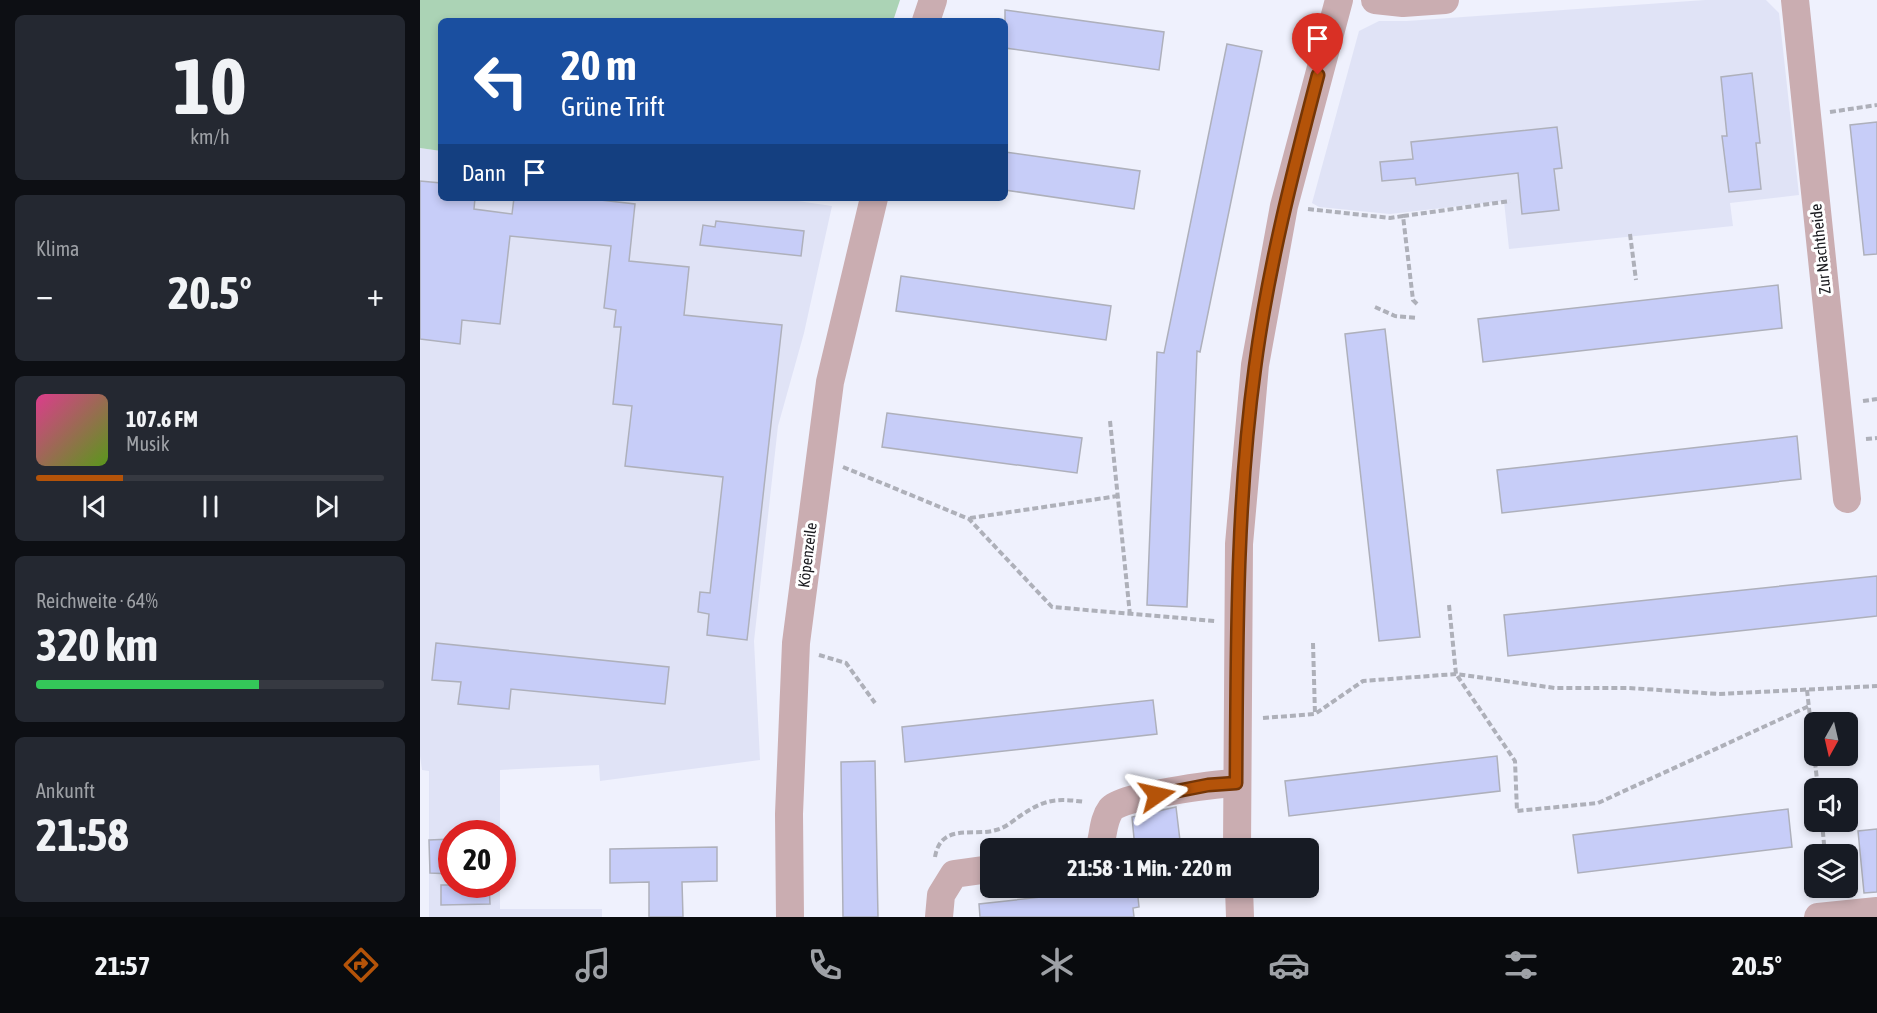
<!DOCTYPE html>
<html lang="de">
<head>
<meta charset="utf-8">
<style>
  body { margin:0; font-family:"Asap Condensed",sans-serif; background:#242831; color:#f1f3f6; height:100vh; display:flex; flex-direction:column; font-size:22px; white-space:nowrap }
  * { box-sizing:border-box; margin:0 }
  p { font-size:20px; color:#9ea1a6 }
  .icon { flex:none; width:33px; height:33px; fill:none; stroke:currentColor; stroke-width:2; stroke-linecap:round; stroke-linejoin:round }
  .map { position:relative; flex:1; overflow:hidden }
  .panel { display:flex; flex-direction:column; gap:15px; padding:15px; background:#0d0f14; width:420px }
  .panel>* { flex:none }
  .top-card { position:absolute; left:18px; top:18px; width:570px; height:183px; border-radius:9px; box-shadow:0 3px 9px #0003; background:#1a4fa0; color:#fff; overflow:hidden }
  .needle { width:39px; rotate:188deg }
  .tools { position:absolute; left:1384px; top:712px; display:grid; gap:12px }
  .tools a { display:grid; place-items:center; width:54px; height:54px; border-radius:9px; background:#171b24; box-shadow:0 3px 9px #0003; font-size:30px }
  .speed { position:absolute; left:18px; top:820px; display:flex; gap:12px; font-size:30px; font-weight:700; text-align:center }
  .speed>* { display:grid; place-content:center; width:78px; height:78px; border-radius:50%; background:#171b24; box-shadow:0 3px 9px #0003; line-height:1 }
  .speed .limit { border:9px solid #d22; background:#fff; color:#111 }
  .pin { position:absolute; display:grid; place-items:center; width:51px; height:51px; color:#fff; margin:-62px -26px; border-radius:50% 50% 50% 0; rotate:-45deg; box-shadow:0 0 6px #0007 }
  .pin .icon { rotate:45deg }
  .me { position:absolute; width:66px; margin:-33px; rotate:79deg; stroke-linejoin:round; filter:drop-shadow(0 0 4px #0008) }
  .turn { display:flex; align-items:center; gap:21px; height:126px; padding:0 24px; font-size:27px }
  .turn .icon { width:78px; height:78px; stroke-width:2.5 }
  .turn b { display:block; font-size:42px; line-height:51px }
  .then { display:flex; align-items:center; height:57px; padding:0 24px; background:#0003; gap:12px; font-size:22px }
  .big { font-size:45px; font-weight:700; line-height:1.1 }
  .panel .widget { flex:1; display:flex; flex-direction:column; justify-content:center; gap:9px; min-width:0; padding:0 21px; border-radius:9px; background:#242831 }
  .panel .dial { align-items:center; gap:0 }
  .dial b { font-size:78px; line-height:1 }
  .song { display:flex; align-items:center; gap:18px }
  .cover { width:72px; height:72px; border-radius:9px; background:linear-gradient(135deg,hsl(330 70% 55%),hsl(90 70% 35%)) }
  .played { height:6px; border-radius:3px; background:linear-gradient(90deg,#b45309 25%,#363941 25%) }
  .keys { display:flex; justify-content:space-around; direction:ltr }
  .heat { display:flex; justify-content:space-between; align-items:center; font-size:33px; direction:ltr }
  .charge { height:9px; border-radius:4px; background:linear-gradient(90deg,#34c759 64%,#363941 0) }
  .trip { position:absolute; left:560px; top:838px; width:339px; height:60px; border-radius:9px; background:#171b24; box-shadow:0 3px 9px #0003; font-weight:700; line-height:60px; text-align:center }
  .dock { display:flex; height:96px; justify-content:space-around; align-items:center; background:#090b0e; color:#9ea1a6 }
  .dock .icon { width:42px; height:42px }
  .dock .active { color:#b45309 }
  .dock b { font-size:27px; color:#f1f3f6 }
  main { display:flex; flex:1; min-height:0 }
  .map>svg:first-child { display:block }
  .built { fill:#e0e3f6 }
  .green { fill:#abd3b5 }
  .building { fill:#c7cdf8; stroke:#aeb0bb; stroke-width:1.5 }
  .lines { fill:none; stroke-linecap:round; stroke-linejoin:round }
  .path { stroke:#aeb0b9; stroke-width:4; stroke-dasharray:6 3; stroke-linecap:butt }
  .minor { stroke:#caadb1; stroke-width:28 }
  .route-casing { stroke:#753606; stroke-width:15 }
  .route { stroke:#b45309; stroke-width:10 }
  .labels { text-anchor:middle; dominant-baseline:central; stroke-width:6; stroke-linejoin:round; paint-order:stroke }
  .street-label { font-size:16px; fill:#191a1e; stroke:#fff }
</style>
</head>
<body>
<main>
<section class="panel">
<div class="widget dial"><b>10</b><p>km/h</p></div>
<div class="widget"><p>Klima</p>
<div class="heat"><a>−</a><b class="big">20.5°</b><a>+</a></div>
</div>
<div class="widget">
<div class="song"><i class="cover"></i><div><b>107.6 FM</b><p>Musik</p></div></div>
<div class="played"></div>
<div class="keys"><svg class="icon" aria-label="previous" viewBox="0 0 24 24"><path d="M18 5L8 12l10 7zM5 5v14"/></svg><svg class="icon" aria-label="pause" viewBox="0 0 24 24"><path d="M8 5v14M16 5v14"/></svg><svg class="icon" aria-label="next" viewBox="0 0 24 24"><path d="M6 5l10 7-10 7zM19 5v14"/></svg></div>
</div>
<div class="widget"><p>Reichweite · 64%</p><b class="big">320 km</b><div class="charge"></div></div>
<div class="widget"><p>Ankunft</p><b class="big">21:58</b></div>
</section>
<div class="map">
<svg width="1457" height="917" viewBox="0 0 1457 917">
  <rect width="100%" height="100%" fill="#eff1fd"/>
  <g class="built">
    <path d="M1285,0H1346L1359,13L1379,195L1310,203L1313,226L1089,249L1084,201L970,214L899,207L892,203L939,31L959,21H987Z"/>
    <path d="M0,148L21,151V198H357L412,206L384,333L358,426L334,641L340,760L180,781L179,765L80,770V834H32V885H80V909H182V917H9V771L2,770L0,756Z"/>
  </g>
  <path class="green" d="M0,0H480L473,21H21V151L0,148Z"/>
  <g class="building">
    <path d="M585,10L744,32L739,70L585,48Z"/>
    <path d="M807,44L842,51L780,352L777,351L767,607L727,605L737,352L744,353Z"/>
    <path d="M1332,73L1340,143H1336L1341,189L1309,192L1302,136H1307L1301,77Z"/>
    <path d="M1457,122V254L1444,255L1430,125Z"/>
    <path d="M1137,127L1142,168L1134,169L1139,210L1102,214L1098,173L996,185L995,178L962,181L960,162L993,159L991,142Z"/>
    <path d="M585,152L720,171L714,209L585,190Z"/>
    <path d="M0,181L21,183V198H55L54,209L92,214L94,198H163L215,204L209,261L269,267L264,315L362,325L327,640L287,635L289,614L278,612L280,592L290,593L303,477L205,466L212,406L193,404L201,327H194L196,310L184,308L191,246L90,236L80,324L42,320L40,344L0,339Z"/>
    <path d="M296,221L384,231L381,256L280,245L283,225L295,227Z"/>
    <path d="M481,276L691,306L686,340L476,311Z"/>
    <path d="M1358,285L1362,328L1063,362L1058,319Z"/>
    <path d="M965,329L1000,637L959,641L925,334Z"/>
    <path d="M467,413L662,438L657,473L462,447Z"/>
    <path d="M1377,436L1381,479L1082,513L1077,470Z"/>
    <path d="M1457,576V616L1088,656L1084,615Z"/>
    <path d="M16,643L249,667L245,704L91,689L89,709L38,704L41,682L12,680Z"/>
    <path d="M733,700L737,734L485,762L482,727Z"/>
    <path d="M1077,756L1080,791L869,816L865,781Z"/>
    <path d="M455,761L458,917H423L421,762Z"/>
    <path d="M756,807L761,849H715L712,817Z"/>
    <path d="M1368,809L1372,847L1158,873L1153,835Z"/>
    <path d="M1457,829V892L1444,893L1438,831Z"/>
    <path d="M32,839V874L10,873L9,840Z"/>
    <path d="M297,847V881L262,882L263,917H229V882L190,883V849Z"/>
    <path d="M21,885H69L70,904L21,905Z"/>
    <path d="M702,888H717L719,907L713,908L714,917H560L559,904Z"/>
  </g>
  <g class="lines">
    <g class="path">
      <path d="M1410,112L1457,105"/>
      <path d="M888,209L970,218L983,216L993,300L997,304"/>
      <path d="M983,216L1090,201"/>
      <path d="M1210,234L1216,280"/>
      <path d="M955,307L975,316L998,318"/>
      <path d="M1443,401L1457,399"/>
      <path d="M690,421L710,615"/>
      <path d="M1446,439L1457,438"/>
      <path d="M423,467L549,519L632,607L795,621"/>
      <path d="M550,518L698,496"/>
      <path d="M1029,605L1036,674L1095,761L1097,811L1178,803L1389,706"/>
      <path d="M893,643L895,714"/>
      <path d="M399,655L426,663L455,703"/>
      <path d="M1387,690L1398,789"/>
      <path d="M843,718L895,714L943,681L1036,674L1135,688H1209L1299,694L1457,686"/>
      <path d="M1402,822L1405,855"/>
      <path d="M515,857C521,822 554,837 576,830C585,828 593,821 600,816C625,799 636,798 665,802"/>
    </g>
    <g class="minor">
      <path d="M955,0L983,3L1025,0"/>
      <path d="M1375,0L1427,499"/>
      <path d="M506,21L513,0"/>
      <path d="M679,849C684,836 682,821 691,809C701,796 796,784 816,783"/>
      <path d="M817,849L819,544L835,365L864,206L919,0"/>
      <path d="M819,888L820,917"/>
      <path d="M370,917L369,814L376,643L410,382L454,198"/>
      <path d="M519,917L521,895L534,874L570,869"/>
      <path d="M1398,917L1457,911"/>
    </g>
  </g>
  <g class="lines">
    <defs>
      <path id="route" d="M737,795L788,785L816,783C817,644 816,505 835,367C848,268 873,171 898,75"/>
    </defs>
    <use href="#route" class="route-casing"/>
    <use href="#route" class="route"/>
  </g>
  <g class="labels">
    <g class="street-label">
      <text transform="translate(1400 249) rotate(-96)">Zur Nachtheide</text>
      <text transform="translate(387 555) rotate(-83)">Köpenzeile</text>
    </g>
  </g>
</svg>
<div class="tools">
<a><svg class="needle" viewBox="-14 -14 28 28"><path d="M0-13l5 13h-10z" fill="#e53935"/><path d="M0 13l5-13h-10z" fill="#9ea1a6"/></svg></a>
<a><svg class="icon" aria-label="sound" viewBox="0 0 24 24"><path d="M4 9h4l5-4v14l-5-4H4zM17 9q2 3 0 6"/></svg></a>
<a><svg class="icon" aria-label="layers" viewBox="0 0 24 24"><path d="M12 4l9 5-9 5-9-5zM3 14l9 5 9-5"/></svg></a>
</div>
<div class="speed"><div class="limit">20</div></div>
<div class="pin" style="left:898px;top:75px;background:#d93025"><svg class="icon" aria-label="arrive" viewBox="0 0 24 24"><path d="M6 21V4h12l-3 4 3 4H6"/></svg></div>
<svg class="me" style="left:737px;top:795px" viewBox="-20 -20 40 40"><path d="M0-17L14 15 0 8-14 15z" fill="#b45309" stroke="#fff" stroke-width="4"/></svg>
<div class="trip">21:58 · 1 Min. · 220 m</div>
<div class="top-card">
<div class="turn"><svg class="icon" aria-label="left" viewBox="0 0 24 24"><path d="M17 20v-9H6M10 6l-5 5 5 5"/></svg><div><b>20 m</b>Grüne Trift</div></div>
<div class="then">Dann<svg class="icon" aria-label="arrive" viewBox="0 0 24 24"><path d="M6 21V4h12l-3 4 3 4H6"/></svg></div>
</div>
</div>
</main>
<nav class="dock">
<b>21:57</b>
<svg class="icon active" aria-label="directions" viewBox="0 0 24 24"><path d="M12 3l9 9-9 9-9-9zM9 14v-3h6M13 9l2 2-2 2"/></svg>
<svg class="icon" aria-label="music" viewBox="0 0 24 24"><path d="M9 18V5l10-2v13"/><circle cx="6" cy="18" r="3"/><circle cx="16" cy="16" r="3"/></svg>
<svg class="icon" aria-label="phone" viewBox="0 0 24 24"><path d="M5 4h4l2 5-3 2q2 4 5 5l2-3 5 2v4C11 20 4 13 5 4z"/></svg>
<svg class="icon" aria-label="climate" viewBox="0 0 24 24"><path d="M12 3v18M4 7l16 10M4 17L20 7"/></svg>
<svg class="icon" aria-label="car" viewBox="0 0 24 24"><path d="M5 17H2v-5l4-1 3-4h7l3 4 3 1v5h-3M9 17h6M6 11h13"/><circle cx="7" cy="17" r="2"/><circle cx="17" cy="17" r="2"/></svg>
<svg class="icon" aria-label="filters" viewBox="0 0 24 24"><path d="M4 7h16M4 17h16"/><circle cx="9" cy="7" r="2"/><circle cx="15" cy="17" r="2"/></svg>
<b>20.5°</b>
</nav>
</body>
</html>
